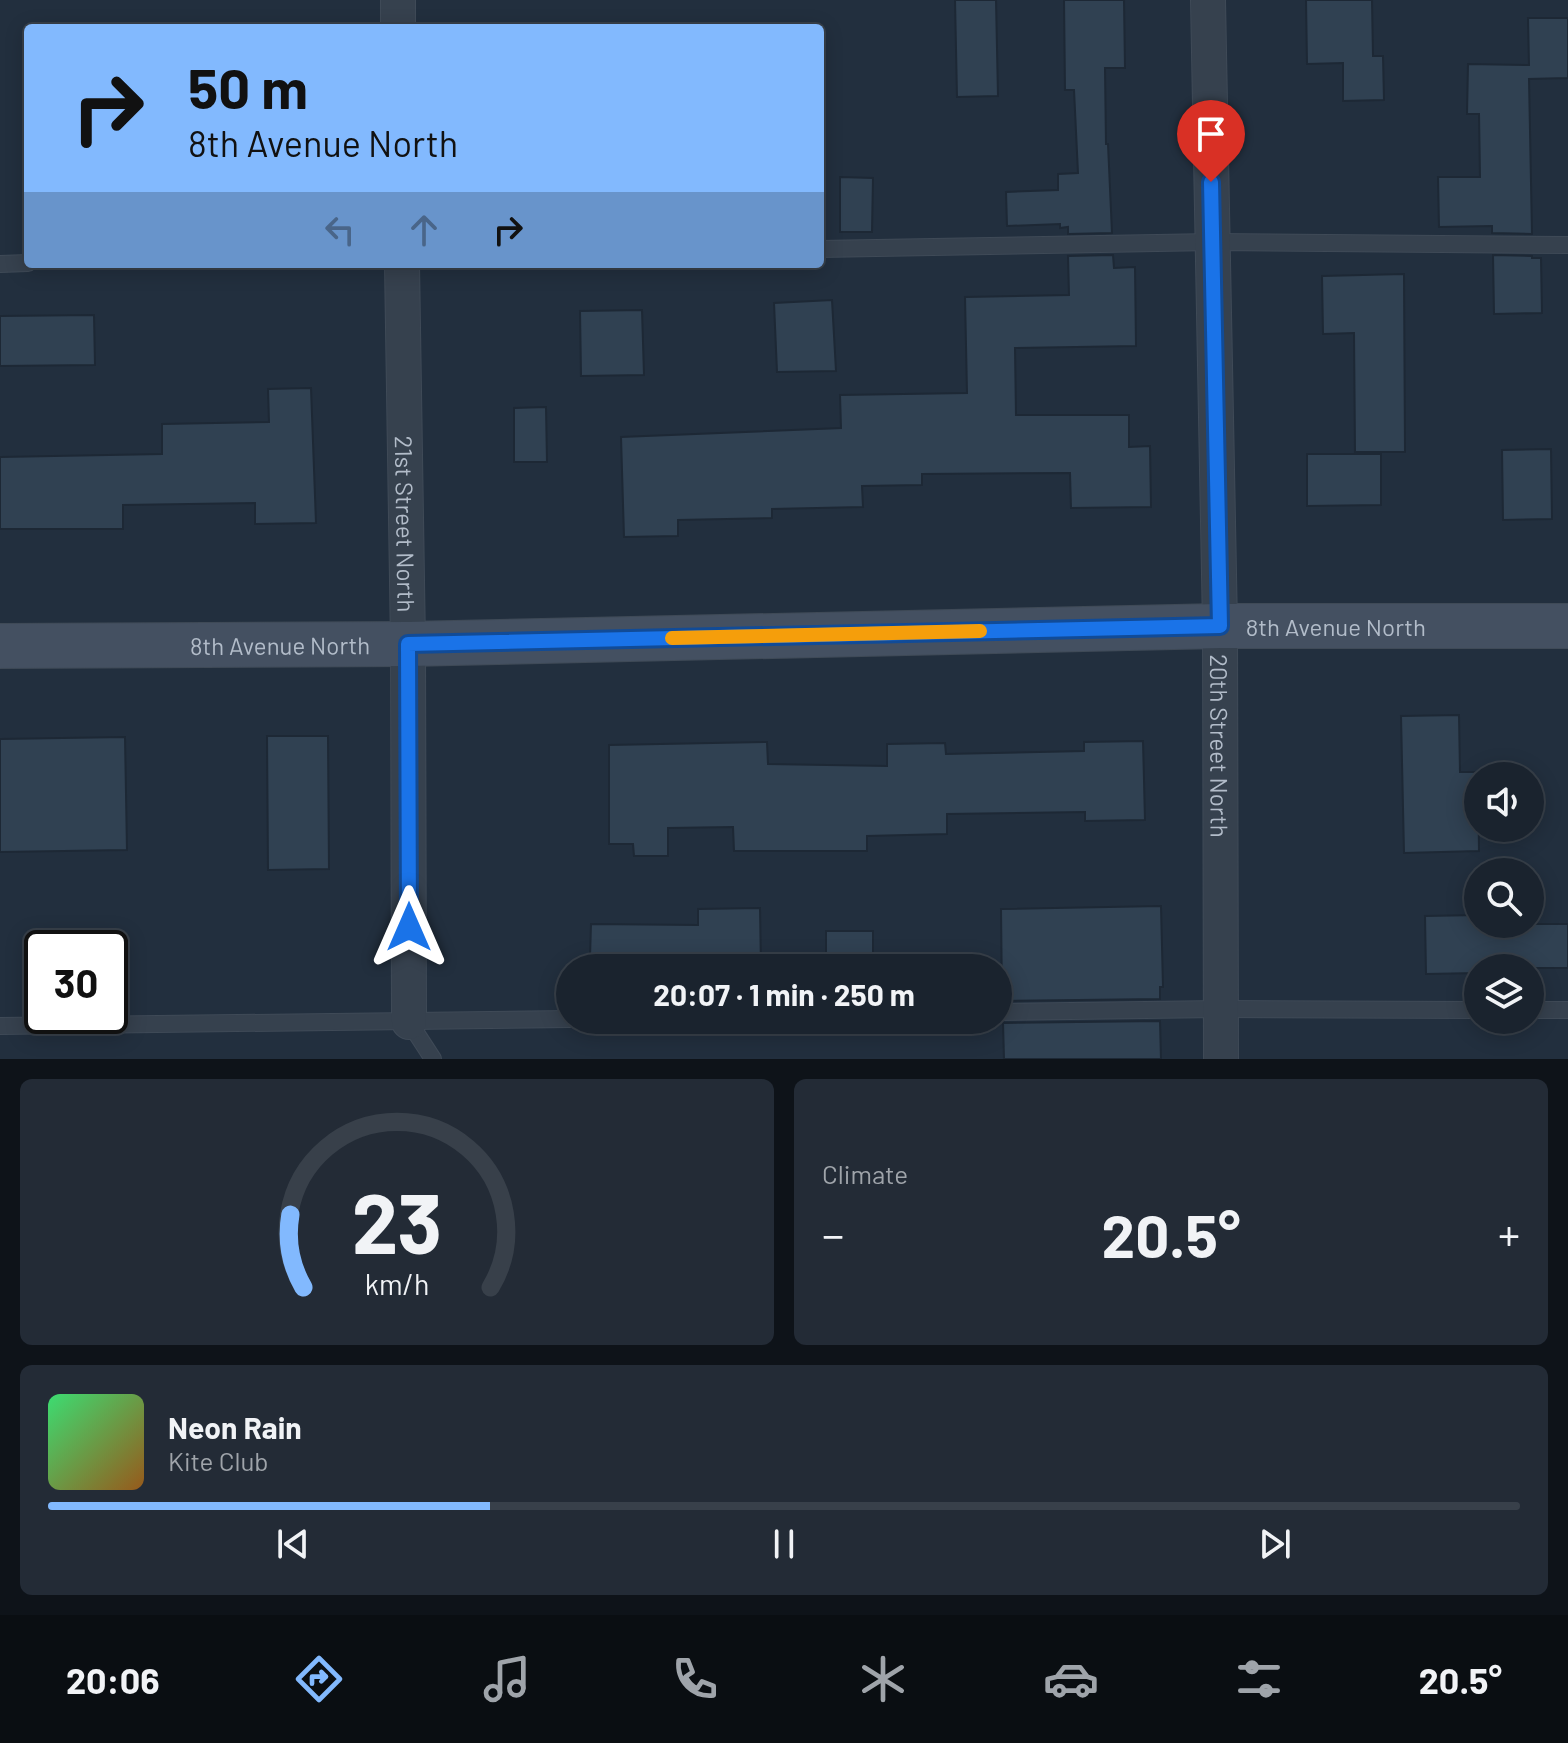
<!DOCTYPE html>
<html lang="en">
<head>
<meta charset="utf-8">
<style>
  body { margin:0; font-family:Barlow,sans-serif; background:#232b36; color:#f1f3f6; height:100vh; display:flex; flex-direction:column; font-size:30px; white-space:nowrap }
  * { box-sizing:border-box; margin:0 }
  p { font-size:26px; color:#9fa4aa }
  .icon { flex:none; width:44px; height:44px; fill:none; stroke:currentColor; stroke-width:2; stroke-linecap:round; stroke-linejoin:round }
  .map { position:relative; height:1059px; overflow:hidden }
  .sheet { display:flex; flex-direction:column; gap:20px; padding:20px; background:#0e1319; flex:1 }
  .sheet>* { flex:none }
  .top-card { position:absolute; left:24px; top:24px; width:800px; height:244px; border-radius:8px; box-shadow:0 4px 20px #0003,0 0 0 2px #38404a; background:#82b9fe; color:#111; overflow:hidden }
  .buttons { position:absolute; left:1464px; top:762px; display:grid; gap:16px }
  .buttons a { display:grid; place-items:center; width:80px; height:80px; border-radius:50%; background:#1a232e; box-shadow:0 4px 20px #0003,0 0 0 2px #38404a; font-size:40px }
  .speed { position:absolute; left:24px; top:930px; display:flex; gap:16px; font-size:40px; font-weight:700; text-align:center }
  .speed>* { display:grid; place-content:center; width:104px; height:104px; border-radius:50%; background:#1a232e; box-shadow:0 4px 20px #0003,0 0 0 2px #38404a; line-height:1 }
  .speed .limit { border:4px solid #111; border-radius:12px; background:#fff; color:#111 }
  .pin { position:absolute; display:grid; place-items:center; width:68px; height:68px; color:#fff; margin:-82px -34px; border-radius:50% 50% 50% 0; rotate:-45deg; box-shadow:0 0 8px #0007 }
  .pin .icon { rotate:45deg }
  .me { position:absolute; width:88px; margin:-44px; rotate:0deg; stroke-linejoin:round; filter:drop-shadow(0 0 6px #0008) }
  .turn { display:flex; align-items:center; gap:28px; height:168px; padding:0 32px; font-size:36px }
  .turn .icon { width:104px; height:104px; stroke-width:2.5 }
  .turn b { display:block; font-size:56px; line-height:68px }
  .lanes { display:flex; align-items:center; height:76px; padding:0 32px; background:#0003; justify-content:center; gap:40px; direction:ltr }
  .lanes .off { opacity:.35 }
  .big { font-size:60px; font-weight:700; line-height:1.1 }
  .sheet .card { flex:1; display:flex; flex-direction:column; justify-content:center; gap:12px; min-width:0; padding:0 28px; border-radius:12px; background:#232b36 }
  .sheet .dial { align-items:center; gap:0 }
  .dial svg { height:208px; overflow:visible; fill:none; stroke:#38404a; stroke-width:7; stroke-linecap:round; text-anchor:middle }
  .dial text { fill:#f1f3f6; stroke:none }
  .song { display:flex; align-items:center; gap:24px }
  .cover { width:96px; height:96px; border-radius:12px; background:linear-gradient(135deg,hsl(140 70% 55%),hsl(30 70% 35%)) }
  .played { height:8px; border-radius:4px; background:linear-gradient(90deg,#82b9fe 30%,#38404a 30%) }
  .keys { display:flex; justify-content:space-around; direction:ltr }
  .heat { display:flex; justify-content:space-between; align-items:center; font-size:44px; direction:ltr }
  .sheet .tiles { flex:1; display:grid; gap:20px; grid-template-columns:1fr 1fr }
  .card:last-child { grid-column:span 2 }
  .trip { position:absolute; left:556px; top:954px; width:456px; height:80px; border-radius:40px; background:#1a232e; box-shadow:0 4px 20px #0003,0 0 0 2px #38404a; font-weight:700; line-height:80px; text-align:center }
  .tab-bar { display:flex; height:128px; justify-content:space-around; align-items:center; background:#0a0e12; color:#9fa4aa }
  .tab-bar .icon { width:56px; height:56px }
  .tab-bar .selected { color:#82b9fe }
  .tab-bar b { font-size:36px; color:#f1f3f6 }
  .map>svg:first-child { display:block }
  .building { fill:#304152; stroke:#1d2835; stroke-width:2 }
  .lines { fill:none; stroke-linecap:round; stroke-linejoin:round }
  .lane-casing { stroke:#3f4a57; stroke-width:18 }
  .street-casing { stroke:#3f4a57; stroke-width:36 }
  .secondary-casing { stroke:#3f4a57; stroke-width:46 }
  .lane { stroke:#36414e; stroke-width:16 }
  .street { stroke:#36414e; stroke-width:34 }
  .secondary { stroke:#445061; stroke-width:44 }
  .route-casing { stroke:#114b97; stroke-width:20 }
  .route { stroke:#1a73e8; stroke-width:14 }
  .slow { stroke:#f59e0b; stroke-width:14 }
  .labels { text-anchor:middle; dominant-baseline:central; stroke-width:8; stroke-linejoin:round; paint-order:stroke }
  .street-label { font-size:24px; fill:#b2bcc9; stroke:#1b2633 }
</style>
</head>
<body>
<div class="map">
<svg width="1568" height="1059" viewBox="0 0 1568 1059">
  <rect width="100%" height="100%" fill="#222f3e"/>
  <g class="building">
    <path d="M955,0H996L998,96L957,97Z"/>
    <path d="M1064,0H1124L1125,68H1105L1106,144H1108L1112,233L1068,234V227L1060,228V224L1007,226L1006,192L1058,190V174L1078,173L1074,90H1065Z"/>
    <path d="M1306,0H1372L1373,56H1383L1384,100L1343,101V63L1307,64Z"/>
    <path d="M1528,18H1568V78L1529,79L1532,234L1492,233V226L1439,227L1438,177H1480L1479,114H1467L1468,64L1529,65Z"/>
    <path d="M840,177L873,178L872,232H840Z"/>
    <path d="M1113,255L1114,268L1135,267L1136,346L1015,348L1016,415H1129V447L1150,446L1151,507L1071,508L1070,473L922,474V485L862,486L863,507L772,509V518L678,520V536L624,537L621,437L841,428L840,395L967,393L965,297L1069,295L1068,256Z"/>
    <path d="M1493,255L1532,256V258H1541L1542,313L1494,314Z"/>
    <path d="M1404,274L1405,452H1355L1354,333L1323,334L1322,276Z"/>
    <path d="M832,300L836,371L777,372L774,303Z"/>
    <path d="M642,310L644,375L581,376L580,311Z"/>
    <path d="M94,315L95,365L0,366V316Z"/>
    <path d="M311,388L316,523L255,524V503L123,505V529H0V457L162,454V424L269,422L268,389Z"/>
    <path d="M546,407L547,462H514V408Z"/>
    <path d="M1551,449L1552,519L1503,520L1502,450Z"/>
    <path d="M1307,454H1381V505L1307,506Z"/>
    <path d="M1459,715L1460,772H1478L1479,851L1404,853L1401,716Z"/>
    <path d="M267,736H328L329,869L268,870Z"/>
    <path d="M125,737L127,850L0,852V739Z"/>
    <path d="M1143,741L1145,820L1085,821V812L947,814V834L867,836V851H734L733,827L668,828V856H634L633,844H609V745L767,742L768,764L887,766V744L945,743L946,754L1084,751V742Z"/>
    <path d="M1161,906L1163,987H1160V999L1002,1001L1001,909Z"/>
    <path d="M760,908L761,968H699V958L590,957L591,924L698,925V909Z"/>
    <path d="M1478,915V924H1568V968H1478V973L1426,974L1425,916Z"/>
    <rect x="826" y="931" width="47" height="37"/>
    <path d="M1160,1021L1161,1059H1004L1003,1023Z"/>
  </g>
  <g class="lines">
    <defs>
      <g id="lane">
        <path d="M820,249L1213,242L1568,245"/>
        <path d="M0,264L28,263"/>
        <path d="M1530,1010H1568"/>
        <path d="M998,1012L1219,1009L1478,1010"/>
        <path d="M409,1022L433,1059"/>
        <path d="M0,1026L570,1019"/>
      </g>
      <g id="street">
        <path d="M398,0V28"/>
        <path id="s1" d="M1208,0L1220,626L1221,1059"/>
        <path id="s2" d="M402,264L408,644L409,1022"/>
      </g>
      <g id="secondary">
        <path id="s3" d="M0,646L408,644L1220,626H1568"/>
      </g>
    </defs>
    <use href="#lane" class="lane-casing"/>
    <use href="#street" class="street-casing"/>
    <use href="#secondary" class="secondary-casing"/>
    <use href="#lane" class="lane"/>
    <use href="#street" class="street"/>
    <use href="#secondary" class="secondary"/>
  </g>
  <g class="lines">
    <defs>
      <path id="route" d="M409,927L408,644L1220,626L1211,182"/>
    </defs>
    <use href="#route" class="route-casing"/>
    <use href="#route" class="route"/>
    <path class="slow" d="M672,638L980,631"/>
  </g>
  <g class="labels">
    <g class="street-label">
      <text stroke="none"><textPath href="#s2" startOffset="260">21st Street North</textPath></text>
      <text stroke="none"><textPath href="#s3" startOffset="1336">8th Avenue North</textPath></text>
      <text stroke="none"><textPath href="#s3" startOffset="280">8th Avenue North</textPath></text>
      <text stroke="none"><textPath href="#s1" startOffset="746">20th Street North</textPath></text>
    </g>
  </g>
</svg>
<div class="buttons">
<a><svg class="icon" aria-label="sound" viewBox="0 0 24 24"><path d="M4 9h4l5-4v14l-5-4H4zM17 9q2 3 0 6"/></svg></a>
<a><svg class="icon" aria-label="search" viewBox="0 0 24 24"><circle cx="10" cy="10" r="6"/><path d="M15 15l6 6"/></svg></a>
<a><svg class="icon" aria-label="layers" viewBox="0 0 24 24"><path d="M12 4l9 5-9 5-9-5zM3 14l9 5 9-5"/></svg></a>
</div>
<div class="speed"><div class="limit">30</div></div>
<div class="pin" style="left:1211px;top:182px;background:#d93025"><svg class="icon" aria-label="arrive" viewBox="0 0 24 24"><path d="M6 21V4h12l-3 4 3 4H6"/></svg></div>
<svg class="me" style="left:409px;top:927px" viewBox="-20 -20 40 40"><path d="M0-17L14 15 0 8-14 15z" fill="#1a73e8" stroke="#fff" stroke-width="4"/></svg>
<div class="trip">20:07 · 1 min · 250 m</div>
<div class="top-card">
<div class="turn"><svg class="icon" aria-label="right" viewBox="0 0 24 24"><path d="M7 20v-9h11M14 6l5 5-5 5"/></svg><div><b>50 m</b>8th Avenue North</div></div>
<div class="lanes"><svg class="icon off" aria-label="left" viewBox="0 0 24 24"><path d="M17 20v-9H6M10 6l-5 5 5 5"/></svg><svg class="icon off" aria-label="ahead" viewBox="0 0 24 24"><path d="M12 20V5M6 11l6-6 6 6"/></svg><svg class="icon" aria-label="right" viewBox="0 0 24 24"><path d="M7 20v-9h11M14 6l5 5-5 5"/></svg></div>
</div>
</div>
<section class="sheet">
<div class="tiles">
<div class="card dial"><svg viewBox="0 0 100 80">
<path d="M14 69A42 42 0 1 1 86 69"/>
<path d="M14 69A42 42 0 0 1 9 41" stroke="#82b9fe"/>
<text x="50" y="56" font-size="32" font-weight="700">23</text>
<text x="50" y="72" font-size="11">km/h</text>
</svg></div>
<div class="card"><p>Climate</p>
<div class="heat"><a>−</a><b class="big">20.5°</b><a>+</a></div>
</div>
<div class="card">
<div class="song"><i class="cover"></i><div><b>Neon Rain</b><p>Kite Club</p></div></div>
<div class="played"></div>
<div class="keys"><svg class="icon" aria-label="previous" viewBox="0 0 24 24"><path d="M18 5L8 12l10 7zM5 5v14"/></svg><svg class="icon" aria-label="pause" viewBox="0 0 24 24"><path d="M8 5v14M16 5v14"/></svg><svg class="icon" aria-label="next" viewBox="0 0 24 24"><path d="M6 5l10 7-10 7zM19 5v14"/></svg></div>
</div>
</div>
</section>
<nav class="tab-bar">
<b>20:06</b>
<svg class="icon selected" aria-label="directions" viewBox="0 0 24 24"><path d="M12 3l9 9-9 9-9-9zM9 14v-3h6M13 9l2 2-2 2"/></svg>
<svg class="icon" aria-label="music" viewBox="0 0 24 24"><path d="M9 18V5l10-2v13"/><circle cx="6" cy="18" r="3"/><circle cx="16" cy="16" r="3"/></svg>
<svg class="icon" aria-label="phone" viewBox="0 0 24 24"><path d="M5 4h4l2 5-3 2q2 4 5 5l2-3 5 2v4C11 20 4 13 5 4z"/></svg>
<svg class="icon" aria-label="climate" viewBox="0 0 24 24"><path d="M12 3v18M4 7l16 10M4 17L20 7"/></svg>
<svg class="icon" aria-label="car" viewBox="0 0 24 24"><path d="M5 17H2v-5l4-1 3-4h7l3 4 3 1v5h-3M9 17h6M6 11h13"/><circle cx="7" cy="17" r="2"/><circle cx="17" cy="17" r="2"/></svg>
<svg class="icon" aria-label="filters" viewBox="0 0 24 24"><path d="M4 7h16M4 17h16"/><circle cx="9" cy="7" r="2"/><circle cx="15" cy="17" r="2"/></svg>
<b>20.5°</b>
</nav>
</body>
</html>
